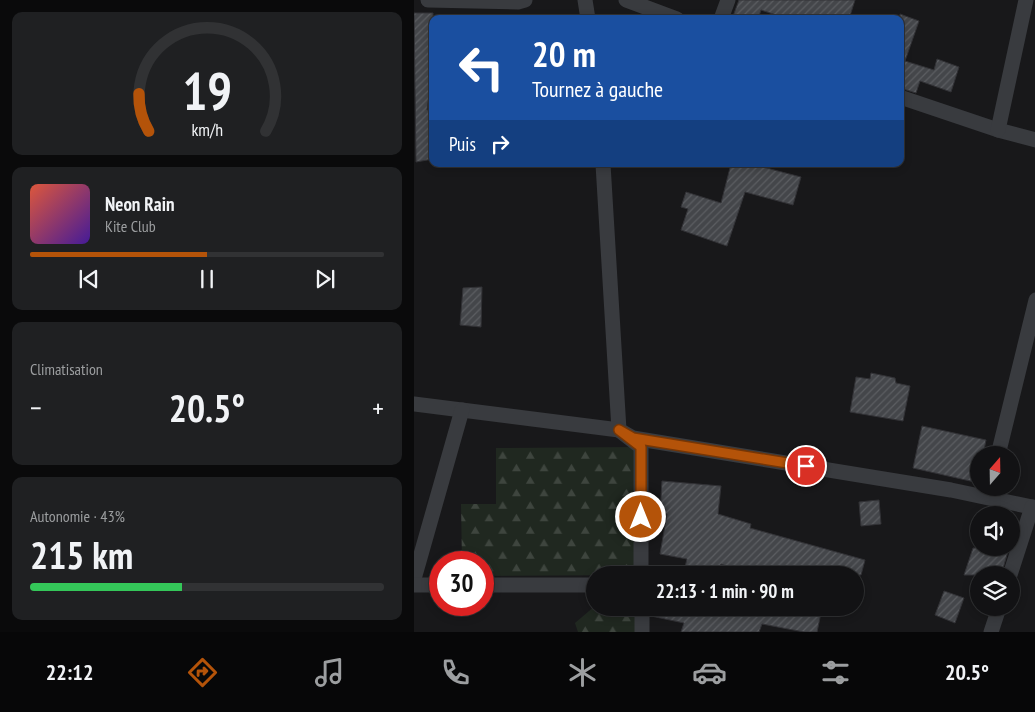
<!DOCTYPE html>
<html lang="fr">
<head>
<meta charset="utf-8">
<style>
  body { margin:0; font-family:"PT Sans Narrow",sans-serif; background:#1f2022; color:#f1f3f6; height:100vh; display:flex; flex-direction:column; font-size:19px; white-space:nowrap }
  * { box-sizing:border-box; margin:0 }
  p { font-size:16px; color:#9c9ea0 }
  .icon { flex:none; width:28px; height:28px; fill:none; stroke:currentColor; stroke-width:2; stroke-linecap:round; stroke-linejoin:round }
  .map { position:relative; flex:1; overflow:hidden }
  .details { display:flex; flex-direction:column; gap:12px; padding:12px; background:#0a0a0b; width:414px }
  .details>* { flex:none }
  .hud { position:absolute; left:15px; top:15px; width:475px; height:152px; border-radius:10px; box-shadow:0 2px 8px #0003,0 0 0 1px #313234; background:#1a4fa0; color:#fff; overflow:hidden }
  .needle { width:32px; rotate:20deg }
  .tools { position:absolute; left:556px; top:446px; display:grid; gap:10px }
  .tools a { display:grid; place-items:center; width:50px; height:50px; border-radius:50%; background:#121214; box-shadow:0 2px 8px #0003,0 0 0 1px #313234; font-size:25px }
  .speed { position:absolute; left:15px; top:551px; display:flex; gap:10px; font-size:25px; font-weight:700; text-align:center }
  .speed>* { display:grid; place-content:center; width:65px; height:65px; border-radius:50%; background:#121214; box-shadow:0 2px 8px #0003,0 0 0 1px #313234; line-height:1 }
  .speed .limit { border:8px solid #d22; background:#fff; color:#111 }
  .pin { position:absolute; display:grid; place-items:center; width:42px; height:42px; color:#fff; margin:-21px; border:2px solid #fff; border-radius:50%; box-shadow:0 1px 5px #0007 }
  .me { position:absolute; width:55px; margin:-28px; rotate:0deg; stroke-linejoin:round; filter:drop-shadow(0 0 4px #0008) }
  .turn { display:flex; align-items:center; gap:18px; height:105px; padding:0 20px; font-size:22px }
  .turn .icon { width:65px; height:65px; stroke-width:2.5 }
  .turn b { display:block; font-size:35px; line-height:42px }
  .then { display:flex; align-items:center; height:48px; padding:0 20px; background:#0003; gap:10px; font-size:19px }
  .big { font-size:38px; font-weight:700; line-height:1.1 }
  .details .widget { flex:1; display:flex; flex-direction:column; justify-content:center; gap:8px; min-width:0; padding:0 18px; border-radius:10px; background:#1f2022 }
  .details .dial { align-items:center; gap:0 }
  .dial svg { height:130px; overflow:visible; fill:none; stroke:#313234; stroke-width:7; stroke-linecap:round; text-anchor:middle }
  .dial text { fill:#f1f3f6; stroke:none }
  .song { display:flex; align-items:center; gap:15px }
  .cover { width:60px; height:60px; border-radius:8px; background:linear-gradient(135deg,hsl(10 70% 55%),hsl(260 70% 35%)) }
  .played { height:5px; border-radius:2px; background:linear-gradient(90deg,#b45309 50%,#313234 50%) }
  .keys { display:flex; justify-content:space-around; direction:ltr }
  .heat { display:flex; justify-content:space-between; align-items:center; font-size:28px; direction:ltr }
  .charge { height:8px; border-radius:4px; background:linear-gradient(90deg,#34c759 43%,#313234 0) }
  .trip { position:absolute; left:172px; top:566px; width:278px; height:50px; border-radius:25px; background:#121214; box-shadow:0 2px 8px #0003,0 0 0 1px #313234; font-weight:700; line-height:50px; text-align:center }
  .tab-bar { display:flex; height:80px; justify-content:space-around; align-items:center; background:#070708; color:#9c9ea0 }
  .tab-bar .icon { width:35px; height:35px }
  .tab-bar .current { color:#b45309 }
  .tab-bar b { font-size:22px; color:#f1f3f6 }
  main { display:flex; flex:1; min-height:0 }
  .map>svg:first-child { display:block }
  .forest { fill:url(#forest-firs) }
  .building { fill:url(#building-hatch); stroke:#323236 }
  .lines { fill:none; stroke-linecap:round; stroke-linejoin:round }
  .minor { stroke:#393b3f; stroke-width:15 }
  .route-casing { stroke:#753606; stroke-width:12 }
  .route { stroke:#b45309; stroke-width:9 }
</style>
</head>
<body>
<main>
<section class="details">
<div class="widget dial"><svg viewBox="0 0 100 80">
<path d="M14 69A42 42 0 1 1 86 69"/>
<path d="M14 69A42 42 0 0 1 8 46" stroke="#b45309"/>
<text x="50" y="56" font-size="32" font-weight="700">19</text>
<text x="50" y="72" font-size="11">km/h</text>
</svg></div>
<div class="widget">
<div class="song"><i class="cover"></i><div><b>Neon Rain</b><p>Kite Club</p></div></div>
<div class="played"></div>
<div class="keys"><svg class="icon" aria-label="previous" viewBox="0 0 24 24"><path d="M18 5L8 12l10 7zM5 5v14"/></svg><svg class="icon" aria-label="pause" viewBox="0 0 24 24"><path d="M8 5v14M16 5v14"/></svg><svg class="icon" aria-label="next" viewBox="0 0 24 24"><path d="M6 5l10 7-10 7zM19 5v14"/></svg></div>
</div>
<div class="widget"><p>Climatisation</p>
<div class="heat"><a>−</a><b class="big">20.5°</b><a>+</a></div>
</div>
<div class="widget"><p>Autonomie · 43%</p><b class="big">215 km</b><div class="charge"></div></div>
</section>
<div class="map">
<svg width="622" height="632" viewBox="0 0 622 632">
  <defs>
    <pattern id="forest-firs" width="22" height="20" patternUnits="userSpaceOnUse" patternTransform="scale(1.25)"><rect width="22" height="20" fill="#202820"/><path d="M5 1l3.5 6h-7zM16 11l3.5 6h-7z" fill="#3e453e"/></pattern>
    <pattern id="building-hatch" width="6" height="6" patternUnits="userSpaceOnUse" patternTransform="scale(1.25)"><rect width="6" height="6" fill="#44464a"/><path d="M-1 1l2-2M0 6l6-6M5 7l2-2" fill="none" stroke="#5c5e62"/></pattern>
  </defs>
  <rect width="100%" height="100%" fill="#18181a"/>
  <g class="forest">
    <path d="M227,447L228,575L69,576V562H48L47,504H82V448Z"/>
    <path d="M181,606L229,608V632H164L161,623Z"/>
  </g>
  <g class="building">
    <path d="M325,0H441L435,19H374L347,10L344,19H318Z"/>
    <path d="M0,13H19V62L13,110L19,109V159L2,162Z"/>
    <path d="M486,14L505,21L491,61L520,70L523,59L545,67L537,92L506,81L502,93L486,88Z"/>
    <path d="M317,164H337L387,177L379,205L331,192L313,246L267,230L274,209L267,207L272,192L307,203Z"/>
    <path d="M68,287L67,327L46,325L49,288Z"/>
    <path d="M457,373L481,378L482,383L496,386L489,421L436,412L442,377L456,379Z"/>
    <path d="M508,426L572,440L569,455H565V483L499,468Z"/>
    <path d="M248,481L307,486L304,514L337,524L336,528L451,560L447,575H335L307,564L304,575H269L273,559L246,554L253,514L246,513Z"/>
    <path d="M465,500L467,524L447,526L445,502Z"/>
    <path d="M559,548H595L587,575H550Z"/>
    <path d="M530,591L550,598L541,623L521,615Z"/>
    <path d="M237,608H408L403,632H390L348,624L345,632H267L270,623L237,616Z"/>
  </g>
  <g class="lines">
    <g class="minor">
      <path d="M14,0L104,2L111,0"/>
      <path d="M171,0L174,19"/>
      <path d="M212,0L263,19"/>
      <path d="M307,19L314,0"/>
      <path d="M486,97L584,130L622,140"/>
      <path d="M584,130L612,0"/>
      <path d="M189,164L205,430L227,447V575"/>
      <path d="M0,404L205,430L219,438L537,490L622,508"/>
      <path d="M584,455L622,300"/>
      <path d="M596,575L618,507"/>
      <path d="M0,579L48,410"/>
      <path d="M0,585H26"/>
      <path d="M69,585H181"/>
      <path d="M228,608V632"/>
      <path d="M577,632L585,608"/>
    </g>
  </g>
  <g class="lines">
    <defs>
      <path id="route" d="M227,517V447L205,430L219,438L392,466"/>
    </defs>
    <use href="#route" class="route-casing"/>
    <use href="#route" class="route"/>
  </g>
</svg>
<div class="tools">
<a><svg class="needle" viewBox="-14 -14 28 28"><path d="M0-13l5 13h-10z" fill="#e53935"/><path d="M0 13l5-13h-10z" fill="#9c9ea0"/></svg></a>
<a><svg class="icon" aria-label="sound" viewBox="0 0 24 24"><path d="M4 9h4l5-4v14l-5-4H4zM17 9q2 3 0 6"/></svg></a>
<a><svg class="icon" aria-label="layers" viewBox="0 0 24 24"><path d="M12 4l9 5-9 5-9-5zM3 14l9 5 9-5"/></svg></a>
</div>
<div class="speed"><div class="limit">30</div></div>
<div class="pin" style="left:392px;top:466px;background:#d93025"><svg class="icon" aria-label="arrive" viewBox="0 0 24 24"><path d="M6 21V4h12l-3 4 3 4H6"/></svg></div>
<svg class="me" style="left:227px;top:517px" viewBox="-20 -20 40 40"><circle r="17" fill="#b45309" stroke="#fff" stroke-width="3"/><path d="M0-11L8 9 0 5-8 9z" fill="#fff"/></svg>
<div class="trip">22:13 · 1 min · 90 m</div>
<div class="hud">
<div class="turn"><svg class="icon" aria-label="left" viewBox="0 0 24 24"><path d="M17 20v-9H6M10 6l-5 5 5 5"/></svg><div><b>20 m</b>Tournez à gauche</div></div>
<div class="then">Puis<svg class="icon" aria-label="right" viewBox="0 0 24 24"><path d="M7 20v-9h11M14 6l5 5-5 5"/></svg></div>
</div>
</div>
</main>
<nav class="tab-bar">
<b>22:12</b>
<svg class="icon current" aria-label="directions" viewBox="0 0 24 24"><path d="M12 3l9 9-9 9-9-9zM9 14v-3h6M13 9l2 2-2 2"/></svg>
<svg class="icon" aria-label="music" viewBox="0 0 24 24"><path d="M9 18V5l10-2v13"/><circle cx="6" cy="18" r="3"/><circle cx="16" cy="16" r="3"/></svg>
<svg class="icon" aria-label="phone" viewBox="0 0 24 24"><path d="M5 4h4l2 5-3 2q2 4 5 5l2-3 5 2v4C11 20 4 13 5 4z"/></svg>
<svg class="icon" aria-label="climate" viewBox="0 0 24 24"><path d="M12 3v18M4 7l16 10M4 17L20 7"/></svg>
<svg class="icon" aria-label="car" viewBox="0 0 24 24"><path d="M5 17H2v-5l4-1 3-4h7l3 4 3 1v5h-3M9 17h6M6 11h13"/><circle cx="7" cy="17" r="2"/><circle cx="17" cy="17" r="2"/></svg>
<svg class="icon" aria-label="filters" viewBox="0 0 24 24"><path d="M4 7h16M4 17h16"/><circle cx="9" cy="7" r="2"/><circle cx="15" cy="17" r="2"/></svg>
<b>20.5°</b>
</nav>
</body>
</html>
